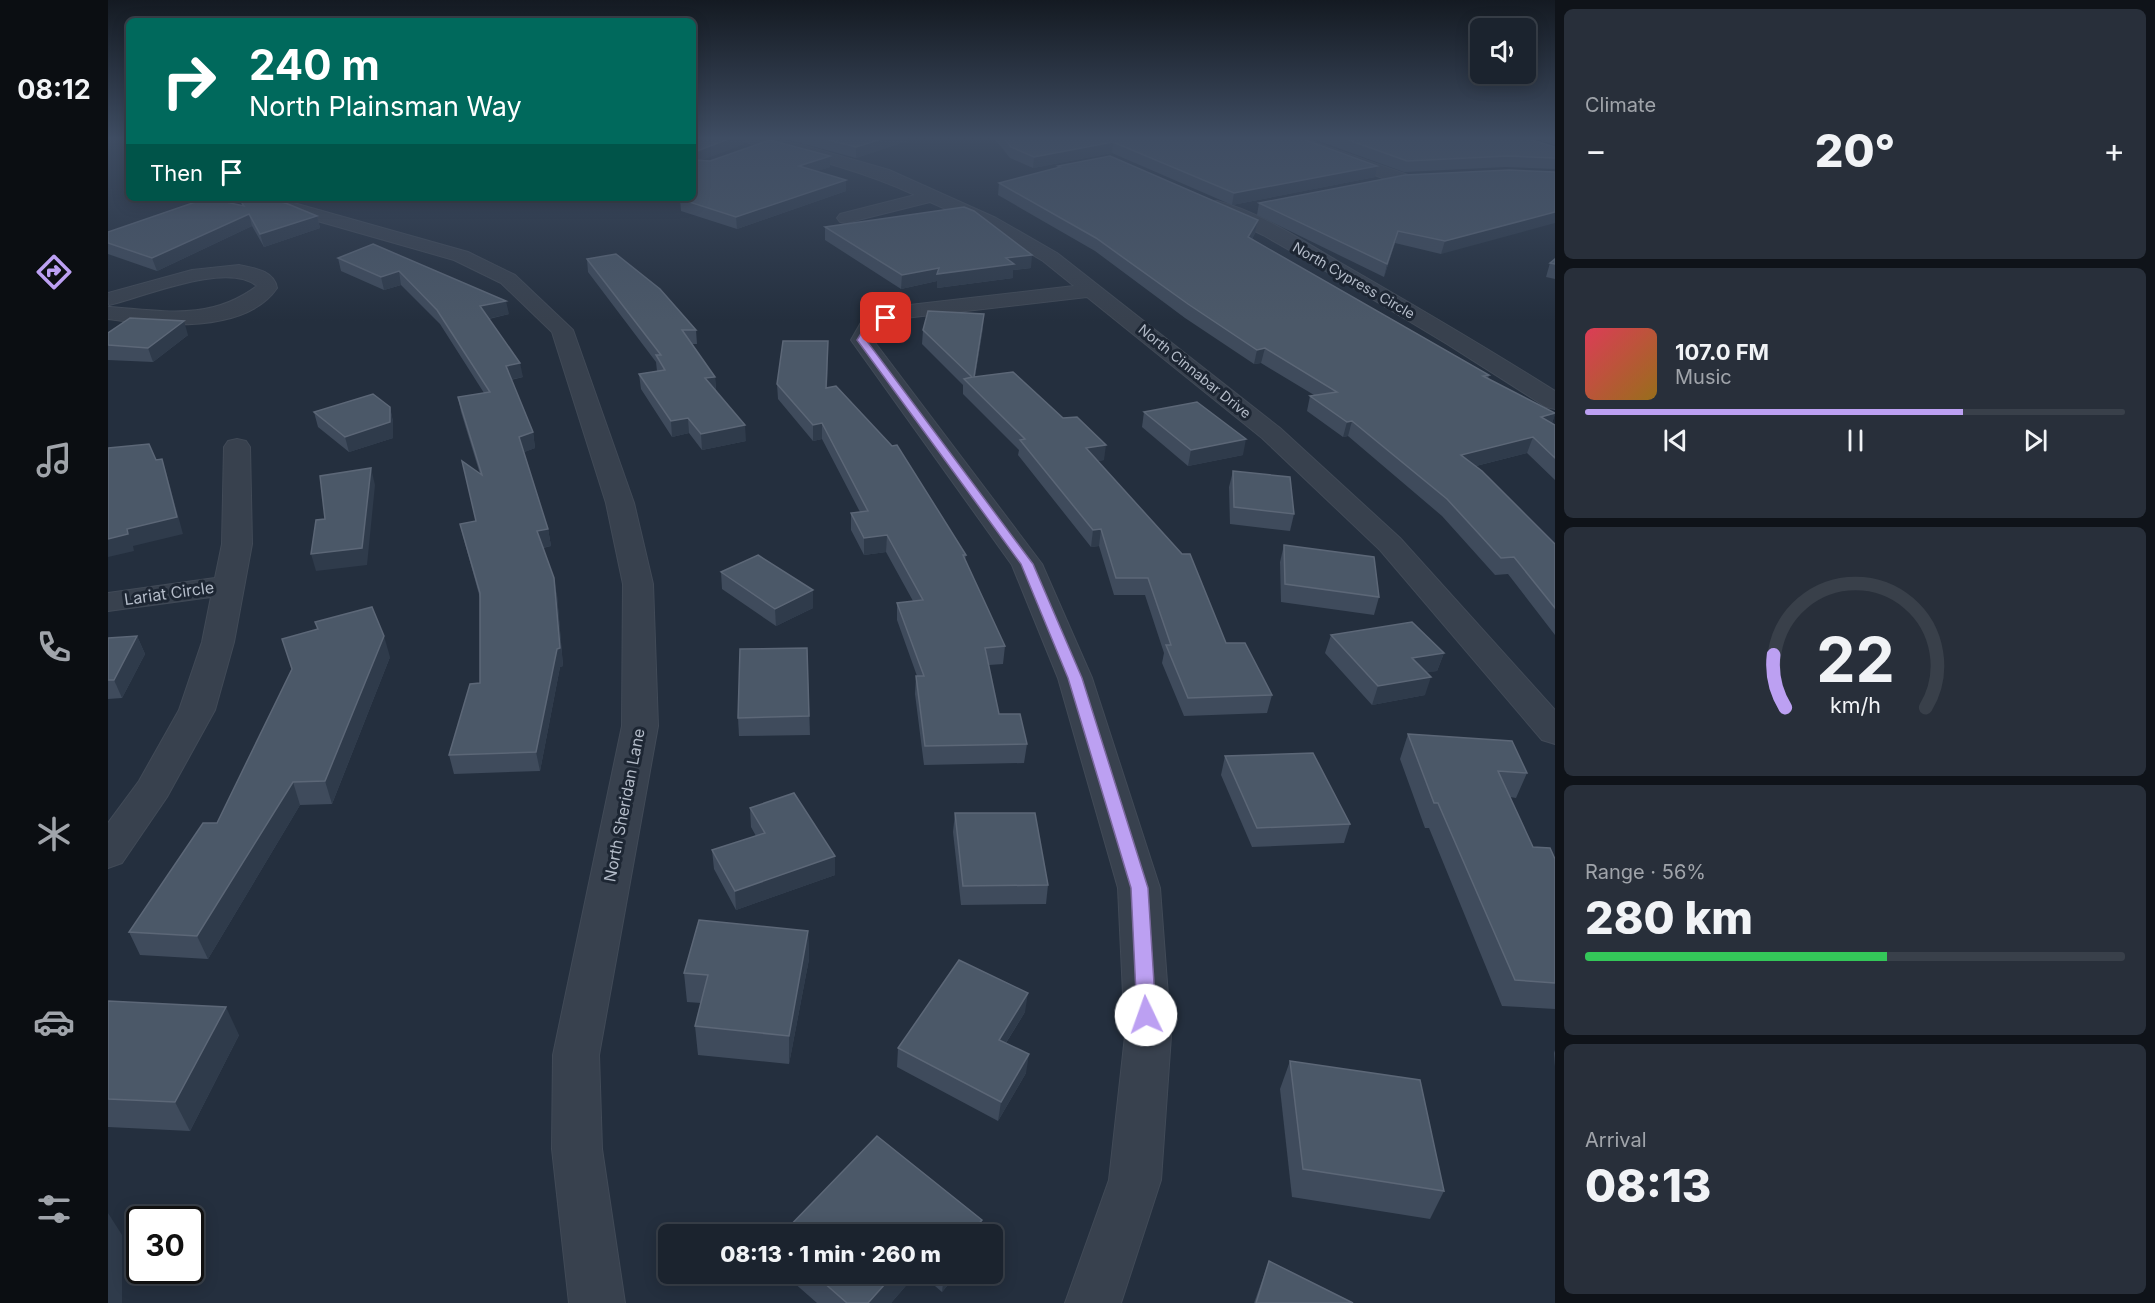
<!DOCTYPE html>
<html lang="en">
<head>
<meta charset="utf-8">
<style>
  body { margin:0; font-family:Inter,sans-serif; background:#282f3a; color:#f1f3f6; height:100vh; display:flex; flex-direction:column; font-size:22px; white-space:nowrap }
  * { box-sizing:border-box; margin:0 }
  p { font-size:20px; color:#a0a4aa }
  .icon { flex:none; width:33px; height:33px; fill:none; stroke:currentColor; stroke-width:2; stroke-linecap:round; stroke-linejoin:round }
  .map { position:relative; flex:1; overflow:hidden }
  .details { display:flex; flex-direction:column; gap:9px; padding:9px; background:#0f1319; width:600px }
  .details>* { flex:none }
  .guide { position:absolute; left:18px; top:18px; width:570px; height:183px; border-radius:9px; box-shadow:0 3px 15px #0003,0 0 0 2px #39404a; background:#00695c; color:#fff; overflow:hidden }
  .fabs { position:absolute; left:1362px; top:18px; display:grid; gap:12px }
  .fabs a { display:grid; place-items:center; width:66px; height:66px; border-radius:9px; background:#1b232e; box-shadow:0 3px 15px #0003,0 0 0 2px #39404a; font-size:30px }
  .speed { position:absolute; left:18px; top:1206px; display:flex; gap:12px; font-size:30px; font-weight:700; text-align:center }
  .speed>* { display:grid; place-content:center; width:78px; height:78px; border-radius:50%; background:#1b232e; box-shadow:0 3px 15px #0003,0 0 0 2px #39404a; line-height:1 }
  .speed .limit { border:3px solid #111; border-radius:9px; background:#fff; color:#111 }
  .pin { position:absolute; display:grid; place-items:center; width:51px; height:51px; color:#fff; margin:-26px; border-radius:12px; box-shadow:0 3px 9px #0006 }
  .me { position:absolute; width:66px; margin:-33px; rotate:357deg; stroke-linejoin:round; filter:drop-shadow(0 0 4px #0008) }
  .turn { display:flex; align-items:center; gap:21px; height:126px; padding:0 24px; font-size:27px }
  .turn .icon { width:78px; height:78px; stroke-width:2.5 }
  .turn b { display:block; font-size:42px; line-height:51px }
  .then { display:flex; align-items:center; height:57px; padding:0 24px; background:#0003; gap:12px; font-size:22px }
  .big { font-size:45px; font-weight:800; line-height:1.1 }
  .details .widget { flex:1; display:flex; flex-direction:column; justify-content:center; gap:9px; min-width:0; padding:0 21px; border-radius:9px; background:#282f3a }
  .details .dial { align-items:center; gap:0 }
  .dial svg { height:156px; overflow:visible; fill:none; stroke:#39404a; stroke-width:7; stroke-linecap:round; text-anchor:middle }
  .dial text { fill:#f1f3f6; stroke:none }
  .song { display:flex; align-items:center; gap:18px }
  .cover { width:72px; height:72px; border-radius:9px; background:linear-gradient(135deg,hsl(350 70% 55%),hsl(40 70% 35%)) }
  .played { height:6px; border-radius:3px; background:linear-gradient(90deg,#bca0f2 70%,#39404a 70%) }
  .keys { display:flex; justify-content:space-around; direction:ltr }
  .heat { display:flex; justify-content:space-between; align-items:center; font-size:33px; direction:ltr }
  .charge { height:9px; border-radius:4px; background:linear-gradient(90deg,#34c759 56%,#39404a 0) }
  .trip { position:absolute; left:550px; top:1224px; width:345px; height:60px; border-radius:9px; background:#1b232e; box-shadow:0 3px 15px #0003,0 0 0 2px #39404a; font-weight:800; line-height:60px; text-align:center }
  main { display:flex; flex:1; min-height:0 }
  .menu { display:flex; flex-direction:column; width:108px; justify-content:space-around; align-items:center; background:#0b0e12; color:#a0a4aa }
  .menu .icon { width:42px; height:42px }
  .menu .selected { color:#bca0f2 }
  .menu b { font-size:27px; color:#f1f3f6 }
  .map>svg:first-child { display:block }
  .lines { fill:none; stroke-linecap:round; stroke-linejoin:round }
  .minor-casing { stroke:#414a57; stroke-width:2 }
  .minor { fill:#38414e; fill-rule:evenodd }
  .wall { fill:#3f4b5c }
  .shaded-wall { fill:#2f3b4b }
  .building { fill:#4b5868; stroke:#5c6777; stroke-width:1.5 }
  .route { fill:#bca0f2; stroke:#7a689d; stroke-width:1.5 }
  .labels { text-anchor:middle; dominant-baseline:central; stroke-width:6; stroke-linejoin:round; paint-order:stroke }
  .far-street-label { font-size:14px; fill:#b4bcc9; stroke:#1d2633 }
  .street-label { font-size:16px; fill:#b4bcc9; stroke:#1d2633 }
</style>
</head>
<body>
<main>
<nav class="menu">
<b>08:12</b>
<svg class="icon selected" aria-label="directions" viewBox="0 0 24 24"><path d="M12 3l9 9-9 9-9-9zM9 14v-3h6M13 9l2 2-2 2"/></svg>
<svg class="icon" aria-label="music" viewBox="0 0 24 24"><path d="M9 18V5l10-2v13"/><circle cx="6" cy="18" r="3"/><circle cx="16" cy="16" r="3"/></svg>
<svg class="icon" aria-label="phone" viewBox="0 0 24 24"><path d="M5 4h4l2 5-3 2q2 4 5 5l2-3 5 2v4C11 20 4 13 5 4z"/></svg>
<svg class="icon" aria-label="climate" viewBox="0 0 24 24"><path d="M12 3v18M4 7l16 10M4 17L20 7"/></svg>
<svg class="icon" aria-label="car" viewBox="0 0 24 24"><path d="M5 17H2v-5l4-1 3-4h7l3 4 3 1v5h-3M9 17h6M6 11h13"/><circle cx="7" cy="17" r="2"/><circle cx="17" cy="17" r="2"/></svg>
<svg class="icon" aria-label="filters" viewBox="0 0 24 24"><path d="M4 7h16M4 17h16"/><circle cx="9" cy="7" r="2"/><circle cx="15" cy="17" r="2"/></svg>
</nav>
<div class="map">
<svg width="1447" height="1303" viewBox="0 0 1447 1303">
  <rect width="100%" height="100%" fill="#242f3e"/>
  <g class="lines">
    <defs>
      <g id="minor">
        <path d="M631,138H661L694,145L781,170L888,218L949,253L1172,428L1292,538L1447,710V744L1434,740L1272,550L1154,438L979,297L797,318L772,328L765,340L934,564L984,678L1052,888L1063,1036L1053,1180L1013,1303H957L1001,1180L1017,1036L1010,888L950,678L904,565L743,340L755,319L793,306L966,286L935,261L876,226L822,202L738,223L732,222L729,218L732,214L807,195C751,169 693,156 634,141Z"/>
        <path d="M1172,138H1195L1300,175L1302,179L1294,184L1288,183L1175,141Z"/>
        <path d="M140,198H168L360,252L407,275L465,330L526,503L545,584L550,726L491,1055L494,1149L517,1303H461L444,1149L445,1055L514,726L515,584L498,503L444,332L393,283L346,260L143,202Z"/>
        <path d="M1109,201C1150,211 1195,241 1231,262C1304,304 1376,346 1447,391V409L1438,407L1339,344L1206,264L1155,235L1103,210L1100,206L1103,202Z"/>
        <path d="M131,265C145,268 166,270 169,288C138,334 48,326 0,319V307H2C57,311 102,321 149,286C119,261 36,297 1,305L0,293L84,270Z"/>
        <path d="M129,439L138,441L142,447L144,544L126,642L107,710L59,797L14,863L0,868V823L31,781L71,710L94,642L103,597L0,611V593L107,578L114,544L116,447L120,441Z"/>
      </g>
    </defs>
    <use href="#minor" class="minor-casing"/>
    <use href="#minor" class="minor"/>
  </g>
  <g class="wall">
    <path d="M585,138L636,144L593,160L722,167L709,171L738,191L629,229L573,211L572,199L585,198Z"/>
    <path d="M674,138H799V141L748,158Z"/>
    <path d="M886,138H1192L1267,177L1124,205L1004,153L925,168L902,158Z"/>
    <path d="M1202,138H1418L1447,147V169L1397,167L1296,172Z"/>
    <path d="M1425,138H1447V145Z"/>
    <path d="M950,166L1150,220L1147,233L1144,239L1381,375L1380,379L1447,413L1444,423L1447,425V480L1419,453L1368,466L1447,544V635L1400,574L1387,575L1334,516L1240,436L1235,437L1199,411L1202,396L1206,395L1153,363L1146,364L1077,318L987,251L890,195L891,183L949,168Z"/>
    <path d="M1447,172L1333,254L1287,243L1276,277L1149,215L1151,203Z"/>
    <path d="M134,203L209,216L212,228L156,247L144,226L49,271L0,254V232L135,206Z"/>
    <path d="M717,227L923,268L905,270V278L829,288V281L793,289L717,240Z"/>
    <path d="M265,244L401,314L381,319L415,377L403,380L425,432L427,448L416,452L440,529L443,546L435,548L449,595L455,666L452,667L432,771L346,774L341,755L372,683V598L356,540L352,524L368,521L354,461L372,474L353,412L350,397L376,393L332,324L293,285L276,290L233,271L230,258Z"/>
    <path d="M479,259L588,330L589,344H584L607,377L608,391L638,441L594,450L581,433L564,437L533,389L531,374L549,371L548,362L480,272Z"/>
    <path d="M1447,259V279L1438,277L1442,263Z"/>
    <path d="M875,328L867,377L996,460L990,461L1118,643L1164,695L1159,713L1076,716L1054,663L1056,653L1037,595H1006L991,546L983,547L910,455L911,450L855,394V385L814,344L815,330Z"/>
    <path d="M0,333L80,335L45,362L0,360Z"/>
    <path d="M720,356L719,388L858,555L857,560L897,646L895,664L881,665L891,714L919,744L916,763L816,765L807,694L808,676H809L789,620V603L805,601L778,552L756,555L743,530V513L752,512L714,439L705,441L670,399L669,384Z"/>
    <path d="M282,407L285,422V438L241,452L210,427L206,412Z"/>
    <path d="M1036,412L1135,455L1080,466L1034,427Z"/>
    <path d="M1125,471L1186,514L1182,531L1122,524L1121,487Z"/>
    <path d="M1176,545L1271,597L1266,615L1173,602L1172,562Z"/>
    <path d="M613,572L705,590V608L668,626L614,589Z"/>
    <path d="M1223,635L1336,653L1329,671L1318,672L1317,695L1264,705L1217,653Z"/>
    <path d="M29,636L37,654L14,698L0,699V638Z"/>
    <path d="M699,648L702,735L631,736L630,718Z"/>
    <path d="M282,657L224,804L192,805L100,959L32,955L21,932Z"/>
    <path d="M1300,734L1419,773L1408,798L1402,797L1425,847L1447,859V1009L1394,1006L1321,828H1317L1292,759Z"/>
    <path d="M1117,756L1242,824L1236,843L1144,847L1113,775Z"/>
    <path d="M642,808L727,856V875L628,910L606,869L604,850L648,836L643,827Z"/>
    <path d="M847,813L940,885L938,904L853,905L845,832Z"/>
    <path d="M700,931L701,959L681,1064L590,1055L587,1026L593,1003L579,1002L576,973Z"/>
    <path d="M0,1001L131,1035L82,1131L0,1127Z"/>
    <path d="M917,1012L898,1043L918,1073L890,1121L789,1067L790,1048Z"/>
    <path d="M1447,1050V1067L1446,1053Z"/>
    <path d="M1182,1061L1336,1191L1322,1219L1184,1197L1172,1089Z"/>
    <path d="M1161,1261L1245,1303H1146Z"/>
    <path d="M676,1274H808L783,1303H709Z"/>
    <path d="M813,1274H849L834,1292Z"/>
  </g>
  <g class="shaded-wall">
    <path d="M623,138H636V144L589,162L586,166L585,155L589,151Z"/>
    <path d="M777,138H799V141L748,158V147Z"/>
    <path d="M1005,142L1004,153L925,168L926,157Z"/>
    <path d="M722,156V167L691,177V166Z"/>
    <path d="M1269,166L1267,177L1124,205L1126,193Z"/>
    <path d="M738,180V191L629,229L628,217Z"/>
    <path d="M1447,212V223L1333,254L1337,241Z"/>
    <path d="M141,214L144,226L49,271L44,258Z"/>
    <path d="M209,216L212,228L156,247L152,234Z"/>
    <path d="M1150,220L1147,233L1138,250L1140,237Z"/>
    <path d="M1290,231L1287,243L1276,277L1279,264Z"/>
    <path d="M924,255L923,268L905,270V278L829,288V281L793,289L794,275L831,268Z"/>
    <path d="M291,271L293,285L276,290L273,277Z"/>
    <path d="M398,301L401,314L374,320L372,306Z"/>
    <path d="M876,314L875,328L865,388L866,377Z"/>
    <path d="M76,321L80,335L45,362L40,348Z"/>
    <path d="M720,341V356L718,403V388Z"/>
    <path d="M1157,348L1153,363L1146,364L1149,350Z"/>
    <path d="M412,363L415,377L400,380L398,366Z"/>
    <path d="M607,377L608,392L597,378Z"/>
    <path d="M282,407L285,422V438L241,452L237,437Z"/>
    <path d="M1447,414V415L1442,429L1433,417Z"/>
    <path d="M580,418L581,433L564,437L563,421Z"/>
    <path d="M1244,421L1240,436L1235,437L1239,422Z"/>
    <path d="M714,423V439L705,441V425Z"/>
    <path d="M637,425L638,441L594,450L593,434Z"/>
    <path d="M425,432L427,448L414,453L411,437Z"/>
    <path d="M1425,437L1419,453L1348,471L1353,455Z"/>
    <path d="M1138,439L1135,455L1080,466L1083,450Z"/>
    <path d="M998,445L996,460L976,464L978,448Z"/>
    <path d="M54,459L59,475L75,534L25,546L26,551L0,557V539L19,529Z"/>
    <path d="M263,468L267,485L259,565L208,571L203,554Z"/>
    <path d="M440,529L443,546L432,548L429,531Z"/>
    <path d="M993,529L991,546L983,547L985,530Z"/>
    <path d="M779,535L778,552L756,555V538Z"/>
    <path d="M446,578L449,595L455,666L452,667L432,771L428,752Z"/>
    <path d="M705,590V608L668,626L667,609Z"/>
    <path d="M29,636L37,654L14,698L6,680Z"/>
    <path d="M276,636L282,657L224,804L217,781Z"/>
    <path d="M1336,653L1329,671L1298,676L1304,658Z"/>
    <path d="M1323,677L1317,695L1264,705L1270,686Z"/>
    <path d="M185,782L192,805L100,959L89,936Z"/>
    <path d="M727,856V875L628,910L627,891Z"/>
    <path d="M700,931L701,959L681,1064V1036Z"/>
    <path d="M920,993L917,1012L888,1059L891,1040Z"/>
    <path d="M118,1007L131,1035L82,1131L67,1102Z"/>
    <path d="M921,1054L918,1073L890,1121L893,1102Z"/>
    <path d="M0,1213L14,1235V1303H0Z"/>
    <path d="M874,1220L873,1234H862Z"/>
    <path d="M786,1274H808L783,1303H760Z"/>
    <path d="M836,1274H849L834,1292Z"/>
  </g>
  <g class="building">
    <path d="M585,138H623L589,151L585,155L587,160L602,161L662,140L722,156L691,166L738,180L628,217L572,199L573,198H585Z"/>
    <path d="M713,138H777L748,147Z"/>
    <path d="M896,138H1192L1269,166L1126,193L1005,142L926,157L903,147Z"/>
    <path d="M1235,138H1418L1447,147V158L1400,156L1299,161Z"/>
    <path d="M1002,156L1150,220L1140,237L1381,375L1375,376L1447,413L1433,417L1447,425V458L1425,437L1353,455L1374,471L1447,544V608L1406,557L1393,558L1339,499L1244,421L1239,422L1202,396L1229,392L1157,348L1149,350L1080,304L988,238L891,183L952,167L950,166Z"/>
    <path d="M1401,170L1447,172V212L1337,241L1290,231L1279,264L1151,203L1297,175Z"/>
    <path d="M99,198L136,206L134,203L139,198H160L180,204L209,216L152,234L141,214L44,258L0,243V232Z"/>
    <path d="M856,207L866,211L924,255L898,258L906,264L829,274L831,268L794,275L717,227Z"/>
    <path d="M265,244L398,301L372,306L412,363L398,366L425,432L411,437L440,529L429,531L446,578L452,648L449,649L428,752L341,755L362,684L372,683V593L352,524L368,521L354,461L374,475L350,397L382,392L329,310L291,271L273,277L230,258Z"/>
    <path d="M508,254L552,289L588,330H574L607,377L597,378L637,425L593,434L580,418L563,421L531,374L557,370L548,355H553L479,259Z"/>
    <path d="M1447,259V264L1442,263Z"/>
    <path d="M820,311L876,314L866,377L905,372L955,418L969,417L998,445L978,448L1074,554H1082L1118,643H1137L1164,695L1080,698L1058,645H1063L1040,578H1008L993,529L985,530L912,440L917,439L856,379L864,377L815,330Z"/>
    <path d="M22,318L76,321L40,348L0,345V333Z"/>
    <path d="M675,341H720L718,388L728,386L784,446L789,445L858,555H855L897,646L877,648L891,714H912L919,744L817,746L808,676H816L789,603L815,600L779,535L756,538L743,513L760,511L714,423L705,425L669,384Z"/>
    <path d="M265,394L282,407V422L237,437L206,412Z"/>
    <path d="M1089,402L1138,439L1083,450L1036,412Z"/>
    <path d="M41,444L48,460L54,459L69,517L19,529L20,534L0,539V448Z"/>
    <path d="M263,468L254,548L203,554L208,520L217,519L212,476Z"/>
    <path d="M1125,471L1182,477L1186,514L1126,507Z"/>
    <path d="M1176,545L1266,557L1271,597L1177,584Z"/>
    <path d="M650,555L705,590L667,609L613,572Z"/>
    <path d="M264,607L276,636L217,781L185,782L89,936L21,932L95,823H109L184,669L174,639L210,629L207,622Z"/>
    <path d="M1304,622L1336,653L1304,658L1323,677L1270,686L1223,635Z"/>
    <path d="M29,636L6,680H0V638Z"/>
    <path d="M699,648L701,716L630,718L632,649Z"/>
    <path d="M1300,734L1404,741L1419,773L1390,771L1425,847L1442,848L1447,859V983L1407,980L1330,803H1326Z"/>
    <path d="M1205,753L1242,824L1149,828L1117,756Z"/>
    <path d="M686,793L727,856L627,891L604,850L657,833L642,808Z"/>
    <path d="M847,813H927L940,885L855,886Z"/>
    <path d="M591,920L700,931L681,1036L587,1026L600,975L576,973Z"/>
    <path d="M851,960L920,993L891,1040L921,1054L893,1102L790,1048Z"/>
    <path d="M0,1001L118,1007L67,1102L0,1099Z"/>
    <path d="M1182,1061L1312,1080L1336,1191L1195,1169Z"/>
    <path d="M769,1136L874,1220L862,1234H674Z"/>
    <path d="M1161,1261L1245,1303H1148Z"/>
    <path d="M706,1274H786L760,1303H739Z"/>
  </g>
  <linearGradient id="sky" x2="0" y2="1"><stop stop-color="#141a22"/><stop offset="0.43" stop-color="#3f4d63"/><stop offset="1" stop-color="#3f4d63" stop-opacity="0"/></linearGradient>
  <rect width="1447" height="321" fill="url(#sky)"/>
  <path class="route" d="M778,315L782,316V320L767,325L758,340L925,564L974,678L1040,888L1048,1015L1045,1021L1038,1023L1032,1021L1029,1015L1023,888L960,678L913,564L749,340L760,322Z"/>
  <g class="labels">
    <g class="far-street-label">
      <text transform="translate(1246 280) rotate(30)">North Cypress Circle</text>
      <text transform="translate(1087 371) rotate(39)">North Cinnabar Drive</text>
    </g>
    <g class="street-label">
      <text transform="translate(61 593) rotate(-8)">Lariat Circle</text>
      <text transform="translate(516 805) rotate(-79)">North Sheridan Lane</text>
    </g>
  </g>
</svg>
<div class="fabs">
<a><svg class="icon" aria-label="sound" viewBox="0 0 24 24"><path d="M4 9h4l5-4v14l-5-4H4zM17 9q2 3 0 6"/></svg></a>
</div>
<div class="speed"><div class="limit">30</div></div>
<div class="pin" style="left:778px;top:318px;background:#d93025"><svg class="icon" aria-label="arrive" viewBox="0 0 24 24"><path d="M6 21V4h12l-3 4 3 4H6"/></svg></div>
<svg class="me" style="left:1038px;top:1015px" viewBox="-20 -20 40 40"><circle r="19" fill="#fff"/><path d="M0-13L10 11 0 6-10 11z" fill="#bca0f2"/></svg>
<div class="trip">08:13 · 1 min · 260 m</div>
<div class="guide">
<div class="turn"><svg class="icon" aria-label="right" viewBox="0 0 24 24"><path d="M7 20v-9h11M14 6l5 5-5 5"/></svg><div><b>240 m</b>North Plainsman Way</div></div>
<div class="then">Then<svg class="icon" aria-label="arrive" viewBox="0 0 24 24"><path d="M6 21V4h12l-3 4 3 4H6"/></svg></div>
</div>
</div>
<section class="details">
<div class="widget"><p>Climate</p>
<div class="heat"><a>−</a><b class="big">20°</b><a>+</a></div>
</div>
<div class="widget">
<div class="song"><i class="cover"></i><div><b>107.0 FM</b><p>Music</p></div></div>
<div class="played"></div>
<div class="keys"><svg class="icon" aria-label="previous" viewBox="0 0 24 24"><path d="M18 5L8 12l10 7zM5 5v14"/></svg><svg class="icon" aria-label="pause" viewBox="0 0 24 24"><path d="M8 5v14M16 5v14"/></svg><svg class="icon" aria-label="next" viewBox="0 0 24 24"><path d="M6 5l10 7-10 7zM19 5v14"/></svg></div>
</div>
<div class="widget dial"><svg viewBox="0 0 100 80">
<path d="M14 69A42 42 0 1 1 86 69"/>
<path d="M14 69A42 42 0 0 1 8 42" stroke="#bca0f2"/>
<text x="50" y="56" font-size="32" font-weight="700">22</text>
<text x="50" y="72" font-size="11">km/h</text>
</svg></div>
<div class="widget"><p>Range · 56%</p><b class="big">280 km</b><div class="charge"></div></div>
<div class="widget"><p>Arrival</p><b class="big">08:13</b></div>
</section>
</main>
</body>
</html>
